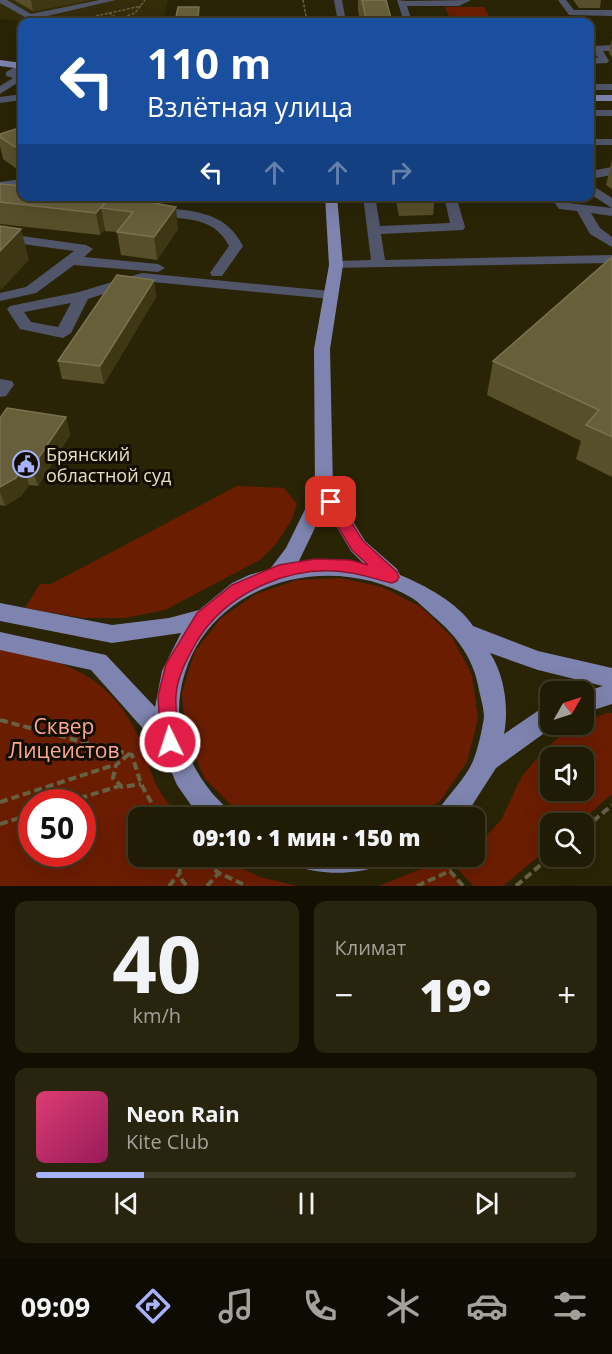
<!DOCTYPE html>
<html lang="ru">
<head>
<meta charset="utf-8">
<style>
  body { margin:0; font-family:"Open Sans",sans-serif; background:#28240e; color:#f1f3f6; height:100vh; display:flex; flex-direction:column; font-size:22px; white-space:nowrap }
  * { box-sizing:border-box; margin:0 }
  p { font-size:20px; color:#a2a19a }
  .icon { flex:none; width:33px; height:33px; fill:none; stroke:currentColor; stroke-width:2; stroke-linecap:round; stroke-linejoin:round }
  .map { position:relative; height:886px; overflow:hidden }
  .panel { display:flex; flex-direction:column; gap:15px; padding:15px; background:#120f02; flex:1 }
  .panel>* { flex:none }
  .guide { position:absolute; left:18px; top:18px; width:576px; height:183px; border-radius:12px; box-shadow:0 6px 24px #0002,0 0 0 2px #3d3926; background:#1a4fa0; color:#fff; overflow:hidden }
  .needle { width:39px; rotate:51deg }
  .buttons { position:absolute; left:540px; top:681px; display:grid; gap:12px }
  .buttons a { display:grid; place-items:center; width:54px; height:54px; border-radius:12px; background:#201b04; box-shadow:0 6px 24px #0002,0 0 0 2px #3d3926; font-size:30px }
  .speed { position:absolute; left:18px; top:789px; display:flex; gap:12px; font-size:30px; font-weight:700; text-align:center }
  .speed>* { display:grid; place-content:center; width:78px; height:78px; border-radius:50%; background:#201b04; box-shadow:0 6px 24px #0002,0 0 0 2px #3d3926; line-height:1 }
  .speed .limit { border:9px solid #d22; background:#fff; color:#111 }
  .pin { position:absolute; display:grid; place-items:center; width:51px; height:51px; color:#fff; margin:-26px; border-radius:12px; box-shadow:0 3px 9px #0006 }
  .me { position:absolute; width:66px; margin:-33px; rotate:356deg; stroke-linejoin:round; filter:drop-shadow(0 0 4px #0008) }
  .turn { display:flex; align-items:center; gap:21px; height:126px; padding:0 30px; font-size:27px }
  .turn .icon { width:78px; height:78px; stroke-width:2.5 }
  .turn b { display:block; font-size:42px; line-height:51px }
  .lanes { display:flex; align-items:center; height:57px; padding:0 30px; background:#0003; justify-content:center; gap:30px; direction:ltr }
  .lanes .off { opacity:.35 }
  .big { font-size:45px; font-weight:800; line-height:1.1 }
  .panel .widget { flex:1; display:flex; flex-direction:column; justify-content:center; gap:9px; min-width:0; padding:0 21px; border-radius:12px; background:#28240e }
  .panel .dial { align-items:center; gap:0 }
  .dial b { font-size:78px; line-height:1 }
  .song { display:flex; align-items:center; gap:18px }
  .cover { width:72px; height:72px; border-radius:9px; background:linear-gradient(135deg,hsl(340 70% 55%),hsl(330 70% 35%)) }
  .played { height:6px; border-radius:3px; background:linear-gradient(90deg,#a7b1fc 20%,#3d3926 20%) }
  .keys { display:flex; justify-content:space-around; direction:ltr }
  .heat { display:flex; justify-content:space-between; align-items:center; font-size:33px; direction:ltr }
  .panel .tiles { flex:1; display:grid; gap:15px; grid-template-columns:1fr 1fr }
  .widget:last-child { grid-column:span 2 }
  .trip { position:absolute; left:128px; top:807px; width:357px; height:60px; border-radius:12px; background:#201b04; box-shadow:0 6px 24px #0002,0 0 0 2px #3d3926; font-weight:800; line-height:60px; text-align:center }
  .tab-bar { display:flex; height:96px; justify-content:space-around; align-items:center; background:#0d0b02; color:#a2a19a }
  .tab-bar .icon { width:42px; height:42px }
  .tab-bar .selected { color:#a7b1fc }
  .tab-bar b { font-size:27px; color:#f1f3f6 }
  .map>svg:first-child { display:block }
  .built { fill:#342d0a }
  .green { fill:#6b1d00; fill-rule:evenodd }
  .lines { fill:none; stroke-linecap:round; stroke-linejoin:round }
  .path-far1 { stroke:#686244; stroke-width:1.5; stroke-dasharray:3 1.5; stroke-linecap:butt }
  .path { stroke:#686244; stroke-width:4; stroke-dasharray:8 4; stroke-linecap:butt }
  .minor { fill:#51556a; fill-rule:evenodd }
  .major { fill:#7e84af; fill-rule:evenodd }
  .wall { fill:#574f2a }
  .shaded-wall { fill:#3e3714 }
  .building { fill:#665f3a; stroke:#7a7350; stroke-width:1.5 }
  .route { fill:#e11d48; stroke:#92132f; stroke-width:1.5 }
  .labels { text-anchor:middle; dominant-baseline:central; stroke-width:6; stroke-linejoin:round; paint-order:stroke }
  .poi-label { font-size:18px; fill:#e6e1c4; stroke:#120d00; text-anchor:start }
  .near-park-label { font-size:21px; fill:#fba98f; stroke:#120d00 }
</style>
</head>
<body>
<div class="map">
<svg width="612" height="886" viewBox="0 0 612 886">
  <rect width="100%" height="100%" fill="#2a2406"/>
  <path class="built" d="M0,0H168L163,22H28L0,19Z"/>
  <g class="green">
    <path d="M445,7H484L489,16H449Z"/>
    <path d="M237,486L284,488L297,504L291,521L276,544L260,560L165,610L125,618H83L25,608L40,584H51Z"/>
    <path d="M340,578L382,587L421,607L452,637L472,675L478,719L467,762L440,801L415,817H247L240,814L205,779L185,736L182,692L195,651L221,618L256,594L297,580Z"/>
    <path d="M0,649C72,662 113,676 144,748C149,759 150,771 155,783C161,795 171,806 178,817L138,818V856L220,857L260,877L297,886H0ZM32,802H82V854H32Z"/>
    <path d="M607,713H612V794L579,823L550,824V847L503,886H473L456,867L467,857L474,856V849L501,820L522,776L547,747L573,726L584,724V722ZM550,758H584V790H550Z"/>
    <path d="M442,860L464,886H379Z"/>
  </g>
  <g class="lines">
    <g class="path-far1">
      <path d="M303,0L307,22"/>
      <path d="M96,16L141,6"/>
      <path d="M119,19L135,13L145,0"/>
      <path d="M74,20L98,22L119,19L107,12"/>
    </g>
    <g class="path">
      <path d="M0,720L132,755L141,784L160,818"/>
      <path d="M129,754L116,765L113,778L122,787L141,784"/>
      <path d="M0,802L114,765"/>
      <path d="M68,802L119,786"/>
      <path d="M0,824L32,814"/>
      <path d="M584,829L612,805"/>
      <path d="M185,856C178,867 177,876 187,886"/>
      <path d="M195,856L219,873L247,886"/>
      <path d="M169,886L179,874"/>
      <path d="M207,886L219,873"/>
      <path d="M417,886L450,871L463,886"/>
      <path d="M516,886L551,856"/>
    </g>
    <g class="minor">
      <path d="M0,0H7L31,14L100,0H116L30,20L0,3Z"/>
      <path d="M334,0H342L346,22H338Z"/>
      <path d="M397,0L406,1L471,0L459,6H407L412,22H404Z"/>
      <path d="M558,0H566L574,10H612V16L569,15Z"/>
      <path d="M612,45V51H603L609,61L607,63L590,64V58H598L592,48L594,46Z"/>
      <path d="M22,63V70L19,72L22,73V80L0,94V86L13,78L6,76V72Z"/>
      <rect x="590" y="84" width="22" height="6"/>
      <path d="M22,94V100L0,103V97Z"/>
      <rect x="590" y="110" width="22" height="6"/>
      <rect x="590" y="139" width="22" height="6"/>
      <path d="M612,167V175L590,179V171Z"/>
      <path d="M22,179V187L0,190V182Z"/>
      <path d="M590,184L612,198V208L590,194Z"/>
      <path d="M363,196H375L380,226L450,223L444,196H456L465,227L463,230L381,234L385,260L612,255V263L331,268L329,265L336,261L371,260Z"/>
      <path d="M550,196H563L568,203L612,208V216L591,213L600,228L612,237V247L590,234L577,211L559,209Z"/>
      <path d="M153,207C190,211 224,209 243,246L222,276H212L210,273L229,246C213,213 178,221 148,214L147,211Z"/>
      <path d="M0,233L86,245L93,249L84,257L158,264L165,268L158,272L74,265L36,293L0,301V293L26,287L74,251L0,241Z"/>
      <path d="M142,273L330,291L337,295L330,299L143,281L88,299L71,333L63,338L20,329L7,309L10,306L79,292ZM71,303L58,327L31,322L24,312Z"/>
      <path d="M0,379L12,381L14,385L6,396L0,397Z"/>
    </g>
    <g class="major">
      <path d="M0,60L22,63V69L0,66Z"/>
      <rect x="590" y="95" width="22" height="6"/>
      <path d="M325,196H337L343,265L330,349L333,489L365,541L397,569L400,575C426,586 457,602 473,626L538,651L612,668V704L584,713V692L603,686L538,670L490,653C505,676 509,709 504,734L542,708L550,705V724H557L496,768L464,818H435L439,809C449,794 466,778 473,761C478,749 482,730 484,717C484,709 481,699 479,690C474,659 457,636 433,616C426,610 420,603 412,598C344,558 247,572 201,639C185,663 176,695 180,725C184,751 196,773 212,793C220,802 227,807 232,818H200L198,815L177,785L162,750L91,670L0,650V632L106,655L155,707L162,671L181,633L112,643L0,621V603L112,625L169,618L199,610L232,583L249,575L270,569L286,548L315,489L314,349L329,265ZM325,507L351,551L363,563L314,559L298,563Z"/>
      <path d="M293,856H382L379,866C355,875 320,875 296,866Z"/>
    </g>
  </g>
  <g class="wall">
    <path d="M14,0H89L33,11Z"/>
    <path d="M358,0H386L392,22H360L358,10Z"/>
    <path d="M573,0H601L600,8H579Z"/>
    <path d="M612,38V58L609,53Z"/>
    <path d="M22,127L21,172L3,159L0,146V134Z"/>
    <path d="M612,160V189L606,185Z"/>
    <path d="M0,184L146,201L178,229L157,260L121,255L117,232L105,231V229L100,235L0,224Z"/>
    <path d="M395,196H435L433,215L399,216Z"/>
    <path d="M612,257V477L576,459L581,441L487,395L493,361Z"/>
    <path d="M154,280L156,297L104,384L62,379L58,361Z"/>
    <path d="M66,417L70,435L38,486L29,485L21,496L5,506L0,505V418Z"/>
  </g>
  <g class="shaded-wall">
    <path d="M31,0H89L33,11Z"/>
    <path d="M199,7L201,22H197Z"/>
    <path d="M22,145V171L21,172L15,147Z"/>
    <path d="M110,196L101,208L105,229L100,235L96,213Z"/>
    <path d="M176,207L178,229L157,260L154,237Z"/>
    <path d="M21,229L29,260L1,290L0,285V251Z"/>
    <path d="M154,280L156,297L104,384L100,366Z"/>
    <path d="M66,417L70,435L38,486L32,468Z"/>
    <path d="M24,466L29,485L21,496L5,506L0,492V487Z"/>
  </g>
  <g class="building">
    <path d="M362,0H386L392,22H367Z"/>
    <path d="M178,7H199L197,22H175Z"/>
    <path d="M22,127V145L15,147L0,137V134Z"/>
    <path d="M0,184L22,186V196H110L96,213L0,202Z"/>
    <path d="M111,196H129L145,199L143,201L176,207L154,237L117,232L133,212L101,208Z"/>
    <path d="M0,226L21,229L0,251Z"/>
    <path d="M612,257V437L586,425L599,410L493,361Z"/>
    <path d="M117,275L154,280L100,366L58,361Z"/>
    <path d="M7,408L66,417L32,468L24,466L16,478L0,487V418Z"/>
  </g>
  <path class="route" d="M331,497L336,498L363,541L397,572L399,577L397,581L392,583C378,580 365,575 351,573C293,563 228,591 197,641C187,659 177,676 176,696C175,711 178,727 180,742L177,748L170,751L164,748L161,742L158,696L166,664L197,613L232,585L279,565L315,559L350,560L368,565L352,550L323,502Z"/>
  <defs>
    <symbol id="civic-ring" viewBox="-11 -11 22 22"><circle r="9.5" fill="#120d00" stroke="#a7b1fc" stroke-width="1.5"/><path d="M-.6-6.5H3V-4.5H.6V-3L4-1V1h2V6H-6V1h2V-1L-.6-3ZM-1.2 2.5V6h2.4V2.5Z" fill="#a7b1fc"/></symbol>
  </defs>
  <g fill-rule="evenodd">
    <use href="#civic-ring" x="11" y="449" width="30" height="30"/>
  </g>
  <g class="labels">
    <g class="poi-label">
      <text x="46" y="454">Брянский<tspan x="46" dy="21">областной суд</tspan></text>
    </g>
    <g class="near-park-label">
      <text x="64" y="726">Сквер<tspan x="64" dy="24">Лицеистов</tspan></text>
    </g>
  </g>
</svg>
<div class="buttons">
<a><svg class="needle" viewBox="-14 -14 28 28"><path d="M0-13l5 13h-10z" fill="#e53935"/><path d="M0 13l5-13h-10z" fill="#a2a19a"/></svg></a>
<a><svg class="icon" aria-label="sound" viewBox="0 0 24 24"><path d="M4 9h4l5-4v14l-5-4H4zM17 9q2 3 0 6"/></svg></a>
<a><svg class="icon" aria-label="search" viewBox="0 0 24 24"><circle cx="10" cy="10" r="6"/><path d="M15 15l6 6"/></svg></a>
</div>
<div class="speed"><div class="limit">50</div></div>
<div class="pin" style="left:331px;top:502px;background:#d93025"><svg class="icon" aria-label="arrive" viewBox="0 0 24 24"><path d="M6 21V4h12l-3 4 3 4H6"/></svg></div>
<svg class="me" style="left:170px;top:742px" viewBox="-20 -20 40 40"><circle r="17" fill="#e11d48" stroke="#fff" stroke-width="3"/><path d="M0-11L8 9 0 5-8 9z" fill="#fff"/></svg>
<div class="trip">09:10 · 1 мин · 150 m</div>
<div class="guide">
<div class="turn"><svg class="icon" aria-label="left" viewBox="0 0 24 24"><path d="M17 20v-9H6M10 6l-5 5 5 5"/></svg><div><b>110 m</b>Взлётная улица</div></div>
<div class="lanes"><svg class="icon" aria-label="left" viewBox="0 0 24 24"><path d="M17 20v-9H6M10 6l-5 5 5 5"/></svg><svg class="icon off" aria-label="ahead" viewBox="0 0 24 24"><path d="M12 20V5M6 11l6-6 6 6"/></svg><svg class="icon off" aria-label="ahead" viewBox="0 0 24 24"><path d="M12 20V5M6 11l6-6 6 6"/></svg><svg class="icon off" aria-label="right" viewBox="0 0 24 24"><path d="M7 20v-9h11M14 6l5 5-5 5"/></svg></div>
</div>
</div>
<section class="panel">
<div class="tiles">
<div class="widget dial"><b>40</b><p>km/h</p></div>
<div class="widget"><p>Климат</p>
<div class="heat"><a>−</a><b class="big">19°</b><a>+</a></div>
</div>
<div class="widget">
<div class="song"><i class="cover"></i><div><b>Neon Rain</b><p>Kite Club</p></div></div>
<div class="played"></div>
<div class="keys"><svg class="icon" aria-label="previous" viewBox="0 0 24 24"><path d="M18 5L8 12l10 7zM5 5v14"/></svg><svg class="icon" aria-label="pause" viewBox="0 0 24 24"><path d="M8 5v14M16 5v14"/></svg><svg class="icon" aria-label="next" viewBox="0 0 24 24"><path d="M6 5l10 7-10 7zM19 5v14"/></svg></div>
</div>
</div>
</section>
<nav class="tab-bar">
<b>09:09</b>
<svg class="icon selected" aria-label="directions" viewBox="0 0 24 24"><path d="M12 3l9 9-9 9-9-9zM9 14v-3h6M13 9l2 2-2 2"/></svg>
<svg class="icon" aria-label="music" viewBox="0 0 24 24"><path d="M9 18V5l10-2v13"/><circle cx="6" cy="18" r="3"/><circle cx="16" cy="16" r="3"/></svg>
<svg class="icon" aria-label="phone" viewBox="0 0 24 24"><path d="M5 4h4l2 5-3 2q2 4 5 5l2-3 5 2v4C11 20 4 13 5 4z"/></svg>
<svg class="icon" aria-label="climate" viewBox="0 0 24 24"><path d="M12 3v18M4 7l16 10M4 17L20 7"/></svg>
<svg class="icon" aria-label="car" viewBox="0 0 24 24"><path d="M5 17H2v-5l4-1 3-4h7l3 4 3 1v5h-3M9 17h6M6 11h13"/><circle cx="7" cy="17" r="2"/><circle cx="17" cy="17" r="2"/></svg>
<svg class="icon" aria-label="filters" viewBox="0 0 24 24"><path d="M4 7h16M4 17h16"/><circle cx="9" cy="7" r="2"/><circle cx="15" cy="17" r="2"/></svg>
</nav>
</body>
</html>
